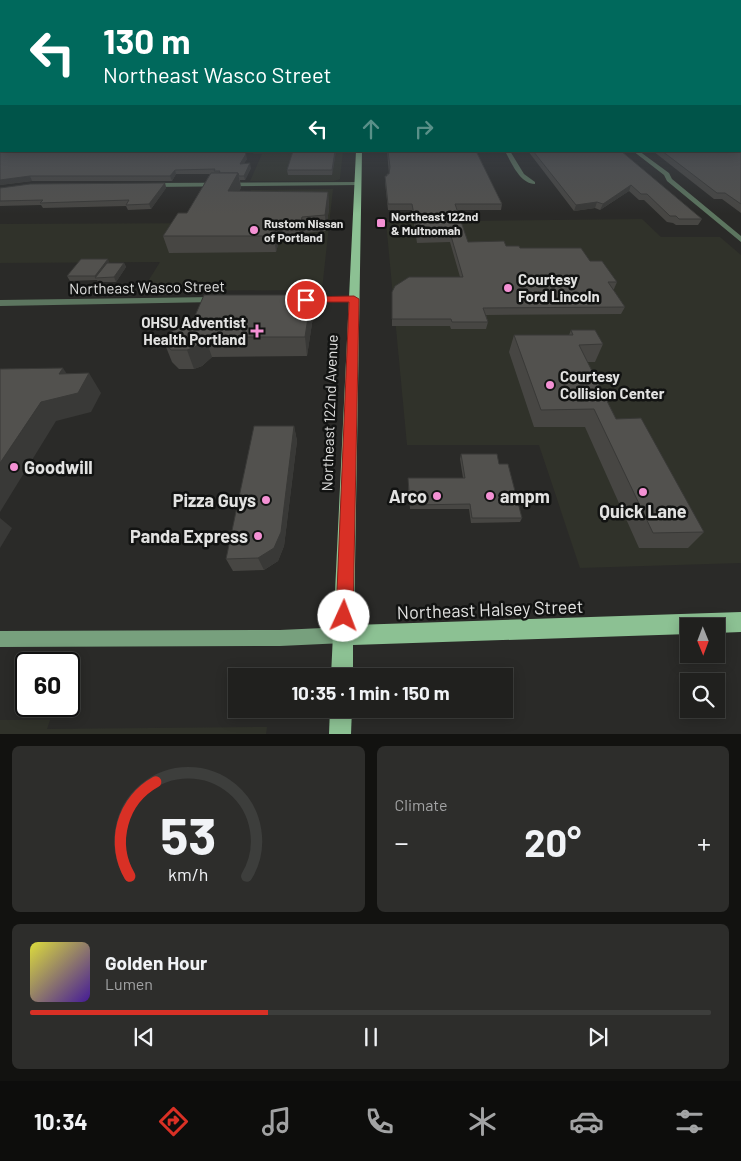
<!DOCTYPE html>
<html lang="en">
<head>
<meta charset="utf-8">
<style>
  body { margin:0; font-family:Barlow,sans-serif; background:#2d2d2b; color:#f1f3f6; height:100vh; display:flex; flex-direction:column; font-size:19px; white-space:nowrap }
  * { box-sizing:border-box; margin:0 }
  p { font-size:16px; color:#a2a3a4 }
  .icon { flex:none; width:28px; height:28px; fill:none; stroke:currentColor; stroke-width:2; stroke-linecap:round; stroke-linejoin:round }
  .map { position:relative; height:734px; overflow:hidden }
  .details { display:flex; flex-direction:column; gap:12px; padding:12px; background:#121210; flex:1 }
  .details>* { flex:none }
  .banner { position:absolute; left:0px; top:0px; width:741px; height:152px; box-shadow:0 2px 12px #0003,0 0 0 1px #3d3e3c; background:#00695c; color:#fff; overflow:hidden }
  .needle { width:32px; rotate:179deg }
  .buttons { position:absolute; left:680px; top:618px; display:grid; gap:10px }
  .buttons a { display:grid; place-items:center; width:45px; height:45px; border-radius:0px; background:#20201e; box-shadow:0 2px 12px #0003,0 0 0 1px #3d3e3c; font-size:25px }
  .speed { position:absolute; left:15px; top:652px; display:flex; gap:10px; font-size:25px; font-weight:700; text-align:center }
  .speed>* { display:grid; place-content:center; width:65px; height:65px; border-radius:50%; background:#20201e; box-shadow:0 2px 12px #0003,0 0 0 1px #3d3e3c; line-height:1 }
  .speed .limit { border:2px solid #111; border-radius:8px; background:#fff; color:#111 }
  .pin { position:absolute; display:grid; place-items:center; width:42px; height:42px; color:#fff; margin:-21px; border:2px solid #fff; border-radius:50%; box-shadow:0 1px 5px #0007 }
  .me { position:absolute; width:55px; margin:-28px; rotate:2deg; stroke-linejoin:round; filter:drop-shadow(0 0 4px #0008) }
  .turn { display:flex; align-items:center; gap:18px; height:105px; padding:0 20px; font-size:22px }
  .turn .icon { width:65px; height:65px; stroke-width:2.5 }
  .turn b { display:block; font-size:35px; line-height:42px }
  .lanes { display:flex; align-items:center; height:48px; padding:0 20px; background:#0003; justify-content:center; gap:25px; direction:ltr }
  .lanes .off { opacity:.35 }
  .big { font-size:38px; font-weight:700; line-height:1.1 }
  .details .widget { flex:1; display:flex; flex-direction:column; justify-content:center; gap:8px; min-width:0; padding:0 18px; border-radius:8px; background:#2d2d2b }
  .details .dial { align-items:center; gap:0 }
  .dial svg { height:130px; overflow:visible; fill:none; stroke:#3d3e3c; stroke-width:7; stroke-linecap:round; text-anchor:middle }
  .dial text { fill:#f1f3f6; stroke:none }
  .song { display:flex; align-items:center; gap:15px }
  .cover { width:60px; height:60px; border-radius:8px; background:linear-gradient(135deg,hsl(60 70% 55%),hsl(260 70% 35%)) }
  .played { height:5px; border-radius:2px; background:linear-gradient(90deg,#d93025 35%,#3d3e3c 35%) }
  .keys { display:flex; justify-content:space-around; direction:ltr }
  .heat { display:flex; justify-content:space-between; align-items:center; font-size:28px; direction:ltr }
  .details .tiles { flex:1; display:grid; gap:12px; grid-template-columns:1fr 1fr }
  .widget:last-child { grid-column:span 2 }
  .trip { position:absolute; left:228px; top:668px; width:285px; height:50px; border-radius:0px; background:#20201e; box-shadow:0 2px 12px #0003,0 0 0 1px #3d3e3c; font-weight:700; line-height:50px; text-align:center }
  .tabs { display:flex; height:80px; justify-content:space-around; align-items:center; background:#0d0d0c; color:#a2a3a4 }
  .tabs .icon { width:35px; height:35px }
  .tabs .on { color:#d93025 }
  .tabs b { font-size:22px; color:#f1f3f6 }
  .map>svg:first-child { display:block }
  .built { fill:#30322a }
  .lines { fill:none; stroke-linecap:round; stroke-linejoin:round }
  .street { fill:#5c755f; fill-rule:evenodd }
  .secondary { fill:#77a07d; fill-rule:evenodd }
  .primary { fill:#8cc193; fill-rule:evenodd }
  .wall { fill:#474643 }
  .shaded-wall { fill:#393937 }
  .building { fill:#52514e; stroke:#393937 }
  .route { fill:#d93025; stroke:#8d1f18 }
  .poi-dot { fill:#f491d4; stroke:#121312; stroke-width:2 }
  .labels { text-anchor:middle; dominant-baseline:central; stroke-width:5; stroke-linejoin:round; paint-order:stroke }
  .far-poi-label { font-size:12px; font-weight:bold; fill:#e2e2e1; stroke:#121312; text-anchor:start }
  .poi-label { font-size:15px; font-weight:bold; fill:#e2e2e1; stroke:#121312; text-anchor:start }
  .street-label { font-size:15px; fill:#e2e2e1; stroke:#121312 }
  .near-poi-label { font-size:18px; font-weight:bold; fill:#e2e2e1; stroke:#121312; text-anchor:end }
  .near-street-label { font-size:18px; fill:#e2e2e1; stroke:#121312 }
</style>
</head>
<body>
<div class="map">
<svg width="741" height="734" viewBox="0 0 741 734">
  <rect width="100%" height="100%" fill="#2a2a28"/>
  <g class="built">
    <path d="M255,151H343L340,179L334,181H250L262,154H253Z"/>
    <path d="M333,189L322,290L142,291L160,262L0,263V224L236,223L251,190Z"/>
    <path d="M642,219L661,237H720L741,255V563L580,568L539,445H407L386,222Z"/>
    <path d="M0,720H50L47,729L267,727L266,734H0Z"/>
  </g>
  <g class="lines">
    <g class="street">
      <path d="M505,151H510L524,174L535,182V184C520,184 511,162 505,151Z"/>
      <path d="M633,151H639L669,173L672,179L741,236V242L667,181L664,175Z"/>
      <path d="M358,182L361,184L360,185L151,187L148,185L151,183Z"/>
      <path d="M354,296L358,299L357,301L298,303L294,300L298,297Z"/>
      <path d="M213,297L217,300L216,302L0,306V300Z"/>
    </g>
    <path class="secondary" d="M344,627L350,629L352,635L350,641L344,643L280,646L0,647V631L280,630Z"/>
    <g class="primary">
      <path d="M356,151H362L354,625L741,612V632L716,633V626H689V634L353,645V676H331Z"/>
      <path d="M330,709H352L351,734H329Z"/>
    </g>
  </g>
  <g class="wall">
    <path d="M741,111V213L722,199H714L653,151H740Z"/>
    <path d="M0,116L247,159L244,163L251,168L245,180H240L241,188L239,191L328,192L329,208L326,231L303,233L302,237H280L276,252L169,253L163,236L187,213L210,174H176L172,181H32L0,185Z"/>
    <path d="M293,151H336L332,175H288L287,170Z"/>
    <path d="M387,151H476L502,204L501,210H457L468,242L520,248L590,261L617,282L614,289H613L625,307L621,314L486,315L488,322L486,329H451L450,326H392V292L460,277L450,242L417,243L412,210H388L385,182V176H387L389,174Z"/>
    <path d="M528,151H621L702,219L698,225H676L673,223L667,222L644,200H639L629,191L600,210L595,208L574,211Z"/>
    <path d="M165,183L166,188L151,209L128,210L126,206L43,208L41,205L0,206V188Z"/>
    <path d="M110,263H124L126,267L116,282H98L97,280L70,281L67,276Z"/>
    <path d="M299,298L313,317L307,356L212,357L202,366L194,369H179L172,362L164,342Z"/>
    <path d="M571,330L603,344L595,362H587L616,419L704,532L688,548H639L585,427H534L509,352L514,335H569Z"/>
    <path d="M294,426L297,441L284,546L278,561L264,570L233,571L226,559Z"/>
    <path d="M461,454L499,464L522,518L520,522L471,523L469,509H410L408,483V478H463L460,459Z"/>
  </g>
  <g class="shaded-wall">
    <path d="M335,151H336L332,175V170Z"/>
    <path d="M246,154L247,159L241,168L240,164Z"/>
    <path d="M250,163L251,168L245,180L244,176Z"/>
    <path d="M175,170L176,174L172,181L170,176Z"/>
    <path d="M238,173L241,188L231,206L228,191Z"/>
    <path d="M30,176L32,181L0,185V180Z"/>
    <path d="M165,183L166,188L151,209L149,204Z"/>
    <path d="M631,185L629,191L600,210L603,204Z"/>
    <path d="M328,192L329,208L326,231L325,215Z"/>
    <path d="M597,202L595,208L574,211L576,205Z"/>
    <path d="M302,217L303,233L302,237L301,221Z"/>
    <path d="M278,221L280,237L276,252L274,236Z"/>
    <path d="M108,259L110,264L96,278L95,276Z"/>
    <path d="M124,263L126,267L116,282L114,277Z"/>
    <path d="M311,298L313,317L307,356L305,337Z"/>
    <path d="M205,337L212,357L202,366L194,369L187,350Z"/>
    <path d="M63,368L76,388L59,374Z"/>
    <path d="M89,373L101,393L91,412L56,421L0,512V463L41,402Z"/>
    <path d="M294,426L297,441L284,546L278,561L264,570L258,558Z"/>
    <path d="M0,518L12,528L0,548Z"/>
  </g>
  <g class="building">
    <path d="M0,111H1V151H244L246,154L240,164L250,163L244,176H239L238,173H219L220,171H214L215,169L175,170L170,176H30L0,180Z"/>
    <path d="M740,111H741V204L725,193H717L662,151H740Z"/>
    <path d="M293,151H335L332,170H287Z"/>
    <path d="M388,151H476L502,204H455L468,242L504,241L506,246H519L520,248H581L590,261H602L617,282H608L625,307L483,308L488,322H452L451,319H392V292L395,286L409,277H463L451,236H418L412,204H388L385,176H387V174H389L390,167Z"/>
    <path d="M533,151H621L702,219H679L676,216H670L647,194H641L631,185L603,204L597,202L576,205Z"/>
    <path d="M211,173H238L228,191L328,192L325,215L302,217L301,221H278L274,236H163L178,213H187Z"/>
    <path d="M165,183L149,204L126,205L129,200L40,203L43,200L0,201V188L30,184Z"/>
    <path d="M81,259H108L95,276H67Z"/>
    <path d="M107,263H124L114,277L95,278Z"/>
    <path d="M204,295H287L299,296V298H311L305,337H205L195,347L187,350H171L164,342L170,332L176,328L191,325Z"/>
    <path d="M571,330H595L603,344L579,345L616,419L641,418L704,532L653,533L594,409L541,410L514,335H573Z"/>
    <path d="M63,368L59,374L89,373L78,393L41,402L0,463V369Z"/>
    <path d="M254,426H294L281,532L274,548L258,558L226,559Z"/>
    <path d="M461,454H497L499,464H508L522,518H472L470,504L410,505L408,478H465Z"/>
  </g>
  <linearGradient id="sky" x2="0" y2="1"><stop stop-color="#171716"/><stop offset="0.52" stop-color="#444a53"/><stop offset="1" stop-color="#444a53" stop-opacity="0"/></linearGradient>
  <rect width="741" height="214" fill="url(#sky)"/>
  <path class="route" d="M354,296L359,299L353,616L351,622L344,625L338,622L336,616L349,302H306L302,300L306,297Z"/>
  <g class="poi-dot">
    <rect x="376" y="218" width="10" height="10" rx="2.5"/>
    <circle cx="254" cy="230" r="5"/>
    <circle cx="508" cy="288" r="5"/>
    <path d="M254.5 323.5h5v5h5v5h-5v5h-5v-5h-5v-5h5z"/>
    <circle cx="550" cy="385" r="5"/>
    <circle cx="14" cy="467" r="5"/>
    <circle cx="643" cy="492" r="5"/>
    <circle cx="437" cy="496" r="5"/>
    <circle cx="490" cy="496" r="5"/>
    <circle cx="266" cy="500" r="5"/>
    <circle cx="258" cy="536" r="5"/>
  </g>
  <g class="labels">
    <g class="far-poi-label">
      <text x="391" y="216">Northeast 122nd<tspan x="391" dy="14">&amp; Multnomah</tspan></text>
      <text x="264" y="223">Rustom Nissan<tspan x="264" dy="14">of Portland</tspan></text>
    </g>
    <g class="poi-label">
      <text x="518" y="279">Courtesy<tspan x="518" dy="17">Ford Lincoln</tspan></text>
      <text x="246" y="322" text-anchor="end">OHSU Adventist<tspan x="246" dy="17">Health Portland</tspan></text>
      <text x="560" y="376">Courtesy<tspan x="560" dy="17">Collision Center</tspan></text>
    </g>
    <g class="street-label">
      <text transform="translate(147 287) rotate(-1)">Northeast Wasco Street</text>
      <text transform="translate(329 413) rotate(-88)">Northeast 122nd Avenue</text>
    </g>
    <g class="near-poi-label">
      <text x="24" y="467" text-anchor="start">Goodwill</text>
      <text x="427" y="496">Arco</text>
      <text x="500" y="496" text-anchor="start">ampm</text>
      <text x="256" y="500">Pizza Guys</text>
      <text x="643" y="511" text-anchor="middle">Quick Lane</text>
      <text x="248" y="536">Panda Express</text>
    </g>
    <g class="near-street-label">
      <text transform="translate(490 609) rotate(-2)">Northeast Halsey Street</text>
    </g>
  </g>
</svg>
<div class="buttons">
<a><svg class="needle" viewBox="-14 -14 28 28"><path d="M0-13l5 13h-10z" fill="#e53935"/><path d="M0 13l5-13h-10z" fill="#a2a3a4"/></svg></a>
<a><svg class="icon" aria-label="search" viewBox="0 0 24 24"><circle cx="10" cy="10" r="6"/><path d="M15 15l6 6"/></svg></a>
</div>
<div class="speed"><div class="limit">60</div></div>
<div class="pin" style="left:306px;top:300px;background:#d93025"><svg class="icon" aria-label="arrive" viewBox="0 0 24 24"><path d="M6 21V4h12l-3 4 3 4H6"/></svg></div>
<svg class="me" style="left:344px;top:616px" viewBox="-20 -20 40 40"><circle r="19" fill="#fff"/><path d="M0-13L10 11 0 6-10 11z" fill="#d93025"/></svg>
<div class="trip">10:35 · 1 min · 150 m</div>
<div class="banner">
<div class="turn"><svg class="icon" aria-label="left" viewBox="0 0 24 24"><path d="M17 20v-9H6M10 6l-5 5 5 5"/></svg><div><b>130 m</b>Northeast Wasco Street</div></div>
<div class="lanes"><svg class="icon" aria-label="left" viewBox="0 0 24 24"><path d="M17 20v-9H6M10 6l-5 5 5 5"/></svg><svg class="icon off" aria-label="ahead" viewBox="0 0 24 24"><path d="M12 20V5M6 11l6-6 6 6"/></svg><svg class="icon off" aria-label="right" viewBox="0 0 24 24"><path d="M7 20v-9h11M14 6l5 5-5 5"/></svg></div>
</div>
</div>
<section class="details">
<div class="tiles">
<div class="widget dial"><svg viewBox="0 0 100 80">
<path d="M14 69A42 42 0 1 1 86 69"/>
<path d="M14 69A42 42 0 0 1 30 11" stroke="#d93025"/>
<text x="50" y="56" font-size="32" font-weight="700">53</text>
<text x="50" y="72" font-size="11">km/h</text>
</svg></div>
<div class="widget"><p>Climate</p>
<div class="heat"><a>−</a><b class="big">20°</b><a>+</a></div>
</div>
<div class="widget">
<div class="song"><i class="cover"></i><div><b>Golden Hour</b><p>Lumen</p></div></div>
<div class="played"></div>
<div class="keys"><svg class="icon" aria-label="previous" viewBox="0 0 24 24"><path d="M18 5L8 12l10 7zM5 5v14"/></svg><svg class="icon" aria-label="pause" viewBox="0 0 24 24"><path d="M8 5v14M16 5v14"/></svg><svg class="icon" aria-label="next" viewBox="0 0 24 24"><path d="M6 5l10 7-10 7zM19 5v14"/></svg></div>
</div>
</div>
</section>
<nav class="tabs">
<b>10:34</b>
<svg class="icon on" aria-label="directions" viewBox="0 0 24 24"><path d="M12 3l9 9-9 9-9-9zM9 14v-3h6M13 9l2 2-2 2"/></svg>
<svg class="icon" aria-label="music" viewBox="0 0 24 24"><path d="M9 18V5l10-2v13"/><circle cx="6" cy="18" r="3"/><circle cx="16" cy="16" r="3"/></svg>
<svg class="icon" aria-label="phone" viewBox="0 0 24 24"><path d="M5 4h4l2 5-3 2q2 4 5 5l2-3 5 2v4C11 20 4 13 5 4z"/></svg>
<svg class="icon" aria-label="climate" viewBox="0 0 24 24"><path d="M12 3v18M4 7l16 10M4 17L20 7"/></svg>
<svg class="icon" aria-label="car" viewBox="0 0 24 24"><path d="M5 17H2v-5l4-1 3-4h7l3 4 3 1v5h-3M9 17h6M6 11h13"/><circle cx="7" cy="17" r="2"/><circle cx="17" cy="17" r="2"/></svg>
<svg class="icon" aria-label="filters" viewBox="0 0 24 24"><path d="M4 7h16M4 17h16"/><circle cx="9" cy="7" r="2"/><circle cx="15" cy="17" r="2"/></svg>
</nav>
</body>
</html>
